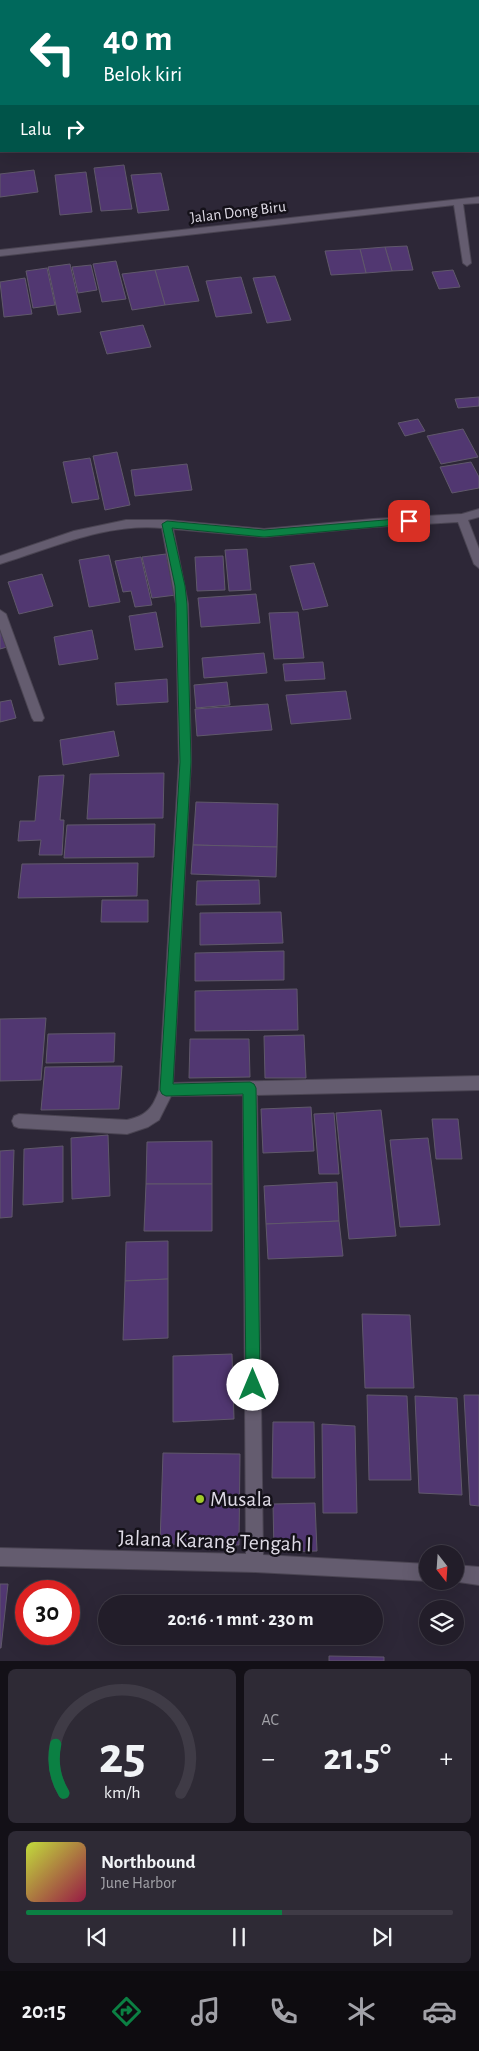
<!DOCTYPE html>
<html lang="id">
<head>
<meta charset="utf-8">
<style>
  body { margin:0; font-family:"Alegreya Sans",sans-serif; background:#2e2a35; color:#f1f3f6; height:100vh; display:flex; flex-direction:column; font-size:19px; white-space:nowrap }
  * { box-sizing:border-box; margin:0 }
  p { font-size:16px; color:#a2a2a8 }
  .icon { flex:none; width:28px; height:28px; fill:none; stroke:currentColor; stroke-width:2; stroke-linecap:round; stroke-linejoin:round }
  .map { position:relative; height:1661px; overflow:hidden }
  .sheet { display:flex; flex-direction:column; gap:8px; padding:8px; background:#131017; flex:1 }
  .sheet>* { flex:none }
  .hud { position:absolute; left:0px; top:0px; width:480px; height:152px; box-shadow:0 5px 20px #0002,0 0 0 1px #3f3b46; background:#00695c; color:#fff; overflow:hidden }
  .needle { width:32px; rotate:163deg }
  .fabs { position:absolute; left:419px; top:1545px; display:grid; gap:10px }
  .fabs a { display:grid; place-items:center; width:45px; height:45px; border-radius:50%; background:#221d29; box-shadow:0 5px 20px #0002,0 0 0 1px #3f3b46; font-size:25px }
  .speed { position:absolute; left:15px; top:1580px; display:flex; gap:10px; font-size:25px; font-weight:700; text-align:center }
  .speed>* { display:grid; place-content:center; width:65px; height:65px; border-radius:50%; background:#221d29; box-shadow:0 5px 20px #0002,0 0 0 1px #3f3b46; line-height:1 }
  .speed .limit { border:8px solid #d22; background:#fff; color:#111 }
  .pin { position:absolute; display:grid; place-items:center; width:42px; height:42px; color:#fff; margin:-21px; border-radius:10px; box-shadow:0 2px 8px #0006 }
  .me { position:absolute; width:55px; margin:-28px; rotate:0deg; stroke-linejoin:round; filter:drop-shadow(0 0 4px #0008) }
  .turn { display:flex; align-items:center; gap:18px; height:105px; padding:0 20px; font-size:22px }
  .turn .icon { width:65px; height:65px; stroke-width:2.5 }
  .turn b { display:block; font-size:35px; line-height:42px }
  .then { display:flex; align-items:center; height:48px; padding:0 20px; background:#0003; gap:10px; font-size:19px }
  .big { font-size:38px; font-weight:700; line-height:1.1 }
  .sheet .widget { flex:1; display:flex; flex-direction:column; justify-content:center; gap:8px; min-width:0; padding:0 18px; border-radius:8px; background:#2e2a35 }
  .sheet .dial { align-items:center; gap:0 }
  .dial svg { height:130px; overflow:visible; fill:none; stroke:#3f3b46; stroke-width:7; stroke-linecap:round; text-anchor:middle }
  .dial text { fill:#f1f3f6; stroke:none }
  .song { display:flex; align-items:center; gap:15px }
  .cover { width:60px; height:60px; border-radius:8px; background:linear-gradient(135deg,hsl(70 70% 55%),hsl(340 70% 35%)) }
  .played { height:5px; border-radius:2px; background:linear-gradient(90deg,#0b8043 60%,#3f3b46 60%) }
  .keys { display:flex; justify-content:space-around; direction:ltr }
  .heat { display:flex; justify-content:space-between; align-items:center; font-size:28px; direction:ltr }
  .sheet .tiles { flex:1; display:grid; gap:8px; grid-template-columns:1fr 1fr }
  .widget:last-child { grid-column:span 2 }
  .trip { position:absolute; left:98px; top:1595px; width:285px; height:50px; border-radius:25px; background:#221d29; box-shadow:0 5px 20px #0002,0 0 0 1px #3f3b46; font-weight:700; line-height:50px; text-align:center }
  .tabs { display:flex; height:80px; justify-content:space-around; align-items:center; background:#0e0c10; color:#a2a2a8 }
  .tabs .icon { width:35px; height:35px }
  .tabs .selected { color:#0b8043 }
  .tabs b { font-size:22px; color:#f1f3f6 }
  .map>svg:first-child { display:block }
  .building { fill:#513771; stroke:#60586b }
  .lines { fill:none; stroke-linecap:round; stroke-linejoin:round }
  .minor-casing { stroke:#4a4452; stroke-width:2 }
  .minor { fill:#645c6f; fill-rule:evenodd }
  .route { fill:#0b8043; stroke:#07532c }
  .poi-dot { fill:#a1c929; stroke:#141119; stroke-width:2 }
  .labels { text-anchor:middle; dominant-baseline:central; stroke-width:5; stroke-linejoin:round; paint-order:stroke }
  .far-street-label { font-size:16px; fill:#dedae5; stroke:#141119 }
  .near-poi-label { font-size:22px; fill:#dedae5; stroke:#141119; text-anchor:start }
  .near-street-label { font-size:22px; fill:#dedae5; stroke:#141119 }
</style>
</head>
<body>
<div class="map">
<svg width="479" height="1661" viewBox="0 0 479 1661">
  <rect width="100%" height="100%" fill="#2d2737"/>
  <g class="building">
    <path d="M124,165L132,209L101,211L94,168Z"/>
    <path d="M34,170L38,192L0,197V174Z"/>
    <path d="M86,172L92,212L60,215L55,175Z"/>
    <path d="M161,173L169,210L138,213L131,175Z"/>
    <path d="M407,246L413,270L392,271L385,247Z"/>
    <path d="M385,247L392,271L366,273L360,249Z"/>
    <path d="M360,249L366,273L331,275L325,251Z"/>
    <path d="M116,261L126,299L102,302L93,264Z"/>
    <path d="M70,264L81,312L58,315L48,267Z"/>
    <path d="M91,265L97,290L78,293L72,267Z"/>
    <path d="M188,266L199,301L165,305L155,270Z"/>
    <path d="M47,268L55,305L33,308L26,271Z"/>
    <path d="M155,270L165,305L132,310L122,274Z"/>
    <path d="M453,270L460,287L439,289L432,272Z"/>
    <path d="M275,276L291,320L267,323L253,278Z"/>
    <path d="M241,277L252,313L216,317L206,281Z"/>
    <path d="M25,278L32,314L4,317L0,282Z"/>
    <path d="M143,325L151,347L107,354L100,332Z"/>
    <path d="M479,397V406L458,408L455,399Z"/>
    <path d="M418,419L425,431L405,436L398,423Z"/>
    <path d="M463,429L478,457L441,464L427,436Z"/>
    <path d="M117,452L130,505L105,510L93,456Z"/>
    <path d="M90,458L99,499L72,503L63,462Z"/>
    <path d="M471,462L479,477V488L452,493L440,467Z"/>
    <path d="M187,464L192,490L135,496L131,470Z"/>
    <path d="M247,549L251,590L229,591L225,550Z"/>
    <path d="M166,554L176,595L152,598L142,557Z"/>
    <path d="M109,555L120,602L89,607L79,560Z"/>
    <path d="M223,556L225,590L197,591L195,557Z"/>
    <path d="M141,557L152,605L135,607L131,591L123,592L115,561Z"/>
    <path d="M314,563L328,606L303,610L290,566Z"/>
    <path d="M42,574L53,606L19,614L8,582Z"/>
    <path d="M256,594L260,623L201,627L198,598Z"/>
    <path d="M156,612L163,647L135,650L129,616Z"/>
    <path d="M298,612L304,658L274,659L269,613Z"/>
    <path d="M1,630L7,647L0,649V631Z"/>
    <path d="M92,630L98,659L59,665L54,637Z"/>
    <path d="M264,653L267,673L204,678L202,658Z"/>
    <path d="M323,662L325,679L285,681L283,664Z"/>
    <path d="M167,679L168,702L117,705L115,683Z"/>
    <path d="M227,682L230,705L196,708L194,685Z"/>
    <path d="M346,691L351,719L291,724L286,695Z"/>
    <path d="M11,700L16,718L0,722V702Z"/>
    <path d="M268,704L272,730L197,736L195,709Z"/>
    <path d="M114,731L119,756L63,765L60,740Z"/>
    <path d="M164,773L163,818L87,819L90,774Z"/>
    <path d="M64,775L60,820H64L62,855H39L41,840L18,841L20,821H35L39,776Z"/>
    <path d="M196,802L278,804L277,847L193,845Z"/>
    <path d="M155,824L154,857L64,858L67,825Z"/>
    <path d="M193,845L277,847L276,877L191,874Z"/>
    <path d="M138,863L137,896L18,898L22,864Z"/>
    <path d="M259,880L260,904L196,905L197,881Z"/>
    <path d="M102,900H148V922H101Z"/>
    <path d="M281,912L283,943L200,945V913Z"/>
    <path d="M284,951V980L195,981V953Z"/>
    <path d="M297,989L298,1030L195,1031V991Z"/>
    <path d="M46,1018L41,1080L0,1081V1019Z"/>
    <path d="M115,1033L114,1062L46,1063L48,1034Z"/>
    <path d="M304,1035L306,1078H265L264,1036Z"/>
    <path d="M190,1039H249L250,1077L189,1078Z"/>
    <path d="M122,1066L119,1109L41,1110L45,1067Z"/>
    <path d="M311,1107L314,1151L263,1153L261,1109Z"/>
    <path d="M381,1110L396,1236L349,1239L336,1113Z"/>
    <path d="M334,1113L339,1174H319L314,1114Z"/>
    <path d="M432,1119H458L462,1159H436Z"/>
    <path d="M108,1135L110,1196L72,1199L71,1138Z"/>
    <path d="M428,1138L440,1225L400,1227L390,1140Z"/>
    <path d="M212,1141V1184H146L147,1142Z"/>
    <path d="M63,1146V1202L23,1205L24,1149Z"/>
    <path d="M14,1150L12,1217L0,1218V1151Z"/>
    <path d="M337,1182L339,1221L266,1224L264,1186Z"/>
    <path d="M146,1184H212V1231H144Z"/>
    <path d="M339,1221L343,1256L268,1259L266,1224Z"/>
    <path d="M168,1241V1279L125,1281L126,1242Z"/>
    <path d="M168,1279V1338L123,1340L125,1281Z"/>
    <path d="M362,1314L410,1315L414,1388H365Z"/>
    <path d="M232,1354L234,1419L173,1422V1356Z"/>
    <path d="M367,1395L407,1396L411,1480H369Z"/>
    <path d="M464,1395H479V1506L470,1505Z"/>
    <path d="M415,1396L457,1398L462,1495L419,1493Z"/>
    <path d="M273,1422H314L315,1478H272Z"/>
    <path d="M322,1424L355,1426L357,1513H323Z"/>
    <path d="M163,1453L240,1454L239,1545L160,1544Z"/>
    <path d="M315,1503L317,1551L274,1552L273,1504Z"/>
    <path d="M0,1584H8L1,1648H0Z"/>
    <path d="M329,1656L384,1657V1661H329Z"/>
  </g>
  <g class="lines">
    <defs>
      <g id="minor">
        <rect x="0" y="32" width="1" height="4"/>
        <rect x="0" y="78" width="1" height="4"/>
        <path d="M479,197V203L463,204L471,263L467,266L463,263L454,205L0,256V250Z"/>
        <path d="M479,509V517L468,520L479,549V568L474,564L458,522L373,527L264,537L173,529L188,604L191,761L173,1083L479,1076V1090L257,1095L263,1555L428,1564L429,1581L255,1572L0,1566V1548L246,1554L243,1095L171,1096L159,1120L148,1127L127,1134L19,1128L14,1126L12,1121L14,1116L19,1114L127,1120C146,1116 153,1108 159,1090L179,761L176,604L162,528C105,523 53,548 0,564V556L74,531L126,520H167L264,529L373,519L462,514Z"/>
        <path d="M0,610L6,614L44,718L42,721H34L32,718L0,629Z"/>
        <path d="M455,1565L479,1567V1585L452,1581H455Z"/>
      </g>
    </defs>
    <use href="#minor" class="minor-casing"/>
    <use href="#minor" class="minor"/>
  </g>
  <path class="route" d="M409,518L413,521L409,524L264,537L172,528L185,586L187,604L191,762L173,1084L250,1082L254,1084L256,1088L260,1385L258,1390L253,1392L248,1390L246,1385L243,1094L166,1096L162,1094L160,1090L180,762L176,604L175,586L162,524L167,521L264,530Z"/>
  <circle class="poi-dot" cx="200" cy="1499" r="5"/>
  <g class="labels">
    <g class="far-street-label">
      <text transform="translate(238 212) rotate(-7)">Jalan Dong Biru</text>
    </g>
    <g class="near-poi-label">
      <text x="210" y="1499">Musala</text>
    </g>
    <g class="near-street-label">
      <text transform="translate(215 1541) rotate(2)">Jalana Karang Tengah I</text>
    </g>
  </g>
</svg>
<div class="fabs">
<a><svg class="needle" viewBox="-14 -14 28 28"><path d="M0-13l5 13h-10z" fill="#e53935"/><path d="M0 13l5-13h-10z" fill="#a2a2a8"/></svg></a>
<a><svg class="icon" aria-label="layers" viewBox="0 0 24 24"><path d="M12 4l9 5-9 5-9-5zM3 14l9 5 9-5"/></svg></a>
</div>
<div class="speed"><div class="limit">30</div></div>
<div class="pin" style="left:409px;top:521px;background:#d93025"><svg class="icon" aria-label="arrive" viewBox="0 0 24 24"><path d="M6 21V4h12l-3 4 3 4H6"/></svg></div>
<svg class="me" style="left:253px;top:1385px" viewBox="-20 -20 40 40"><circle r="19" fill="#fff"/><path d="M0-13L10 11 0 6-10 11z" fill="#0b8043"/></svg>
<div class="trip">20:16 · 1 mnt · 230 m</div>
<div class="hud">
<div class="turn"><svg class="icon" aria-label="left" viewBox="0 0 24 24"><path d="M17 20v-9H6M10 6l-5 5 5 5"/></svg><div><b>40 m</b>Belok kiri</div></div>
<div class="then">Lalu<svg class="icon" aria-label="right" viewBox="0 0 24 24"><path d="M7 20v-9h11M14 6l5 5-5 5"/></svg></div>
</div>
</div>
<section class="sheet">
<div class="tiles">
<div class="widget dial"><svg viewBox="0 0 100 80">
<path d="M14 69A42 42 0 1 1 86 69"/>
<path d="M14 69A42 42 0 0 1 9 39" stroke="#0b8043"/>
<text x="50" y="56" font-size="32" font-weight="700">25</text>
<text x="50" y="72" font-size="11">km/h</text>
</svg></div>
<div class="widget"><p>AC</p>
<div class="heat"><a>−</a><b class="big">21.5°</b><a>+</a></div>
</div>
<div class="widget">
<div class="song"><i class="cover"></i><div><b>Northbound</b><p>June Harbor</p></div></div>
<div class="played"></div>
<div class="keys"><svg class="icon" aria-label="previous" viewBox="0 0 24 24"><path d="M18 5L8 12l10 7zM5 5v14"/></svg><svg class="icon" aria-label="pause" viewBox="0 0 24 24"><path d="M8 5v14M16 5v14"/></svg><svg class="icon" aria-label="next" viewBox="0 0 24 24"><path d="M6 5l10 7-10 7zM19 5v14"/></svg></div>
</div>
</div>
</section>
<nav class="tabs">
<b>20:15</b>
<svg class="icon selected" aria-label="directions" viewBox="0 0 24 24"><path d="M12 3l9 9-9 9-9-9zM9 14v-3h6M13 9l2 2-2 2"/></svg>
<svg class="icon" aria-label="music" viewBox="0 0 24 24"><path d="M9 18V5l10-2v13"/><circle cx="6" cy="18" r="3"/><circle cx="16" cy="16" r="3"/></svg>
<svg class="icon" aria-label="phone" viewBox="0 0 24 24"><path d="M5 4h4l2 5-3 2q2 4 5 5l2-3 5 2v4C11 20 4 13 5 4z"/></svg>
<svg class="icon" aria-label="climate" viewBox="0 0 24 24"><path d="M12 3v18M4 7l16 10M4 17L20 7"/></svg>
<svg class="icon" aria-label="car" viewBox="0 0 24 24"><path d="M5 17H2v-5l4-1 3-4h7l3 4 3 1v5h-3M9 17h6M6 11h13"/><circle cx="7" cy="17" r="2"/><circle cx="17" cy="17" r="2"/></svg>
</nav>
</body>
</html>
